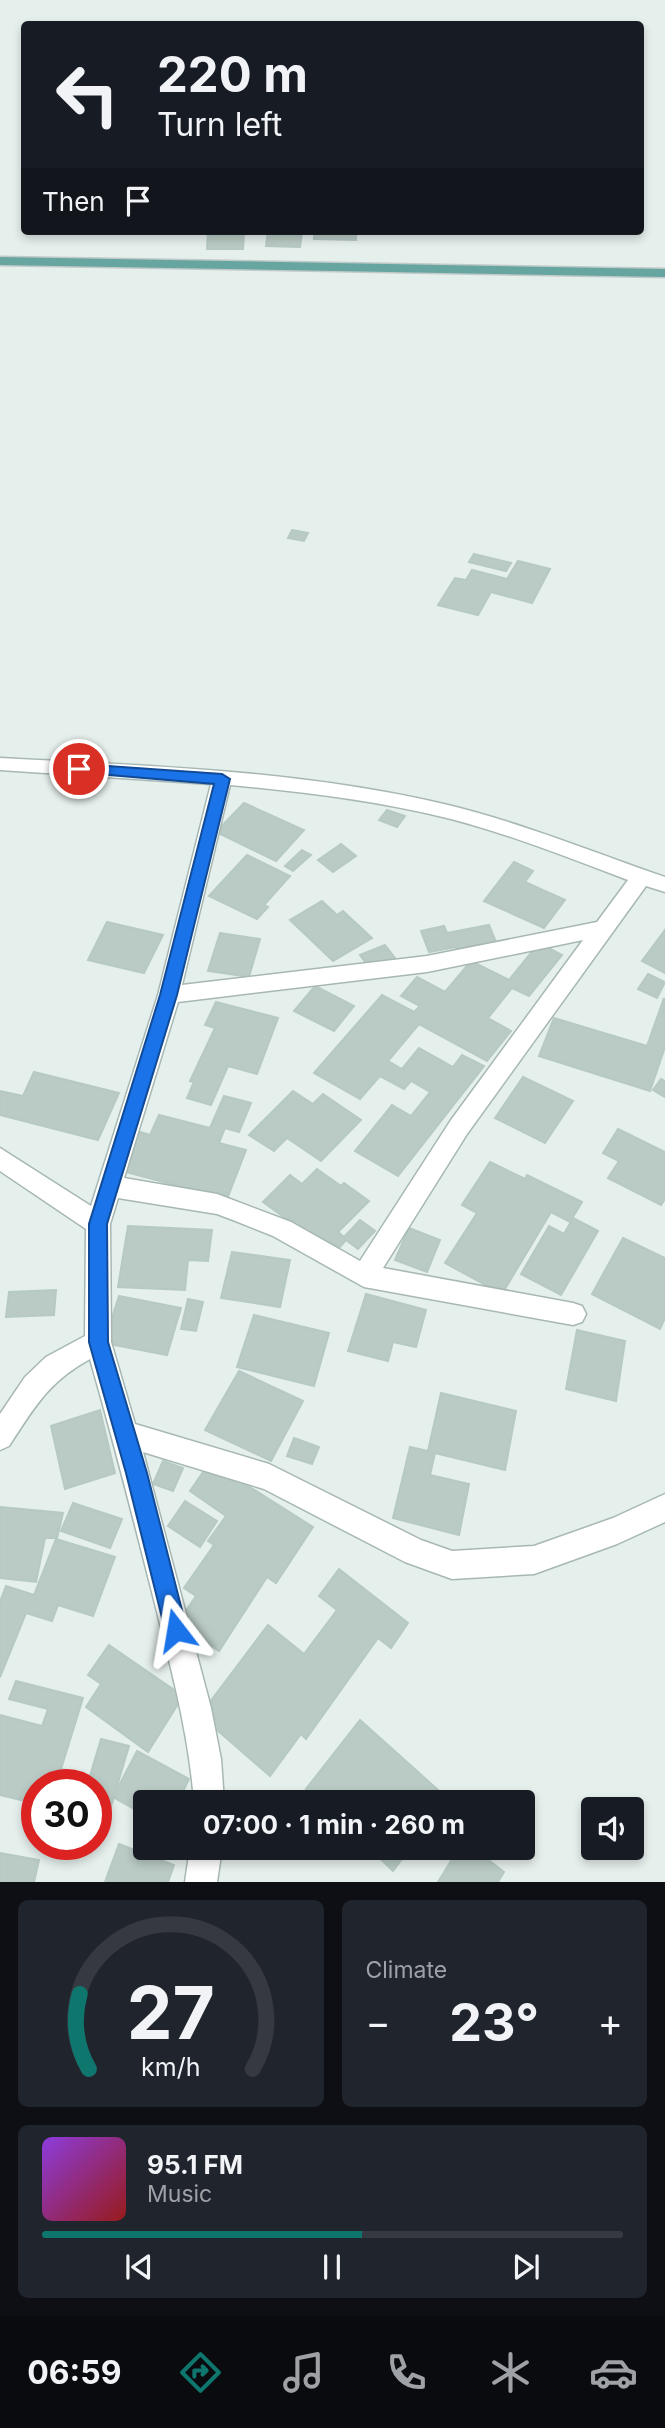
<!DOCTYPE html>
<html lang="en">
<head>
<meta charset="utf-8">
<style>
  body { margin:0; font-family:Inter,sans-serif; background:#20242c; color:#f1f3f6; height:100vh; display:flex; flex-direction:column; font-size:26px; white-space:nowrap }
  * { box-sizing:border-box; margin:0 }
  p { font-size:23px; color:#9ea1a6 }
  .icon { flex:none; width:38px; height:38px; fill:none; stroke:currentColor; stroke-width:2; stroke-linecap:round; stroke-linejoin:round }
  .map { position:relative; height:1882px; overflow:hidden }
  .side { display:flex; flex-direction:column; gap:18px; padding:18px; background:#0d0f14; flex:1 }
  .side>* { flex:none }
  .guide { position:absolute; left:21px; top:21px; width:623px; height:214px; border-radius:7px; box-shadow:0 4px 10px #0003; background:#171b24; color:#f1f3f6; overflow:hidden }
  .buttons { position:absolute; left:581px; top:1797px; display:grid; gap:14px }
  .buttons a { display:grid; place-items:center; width:63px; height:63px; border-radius:7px; background:#171b24; box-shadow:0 4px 10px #0003; font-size:35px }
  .speed { position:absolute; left:21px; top:1769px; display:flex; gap:14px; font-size:35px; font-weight:700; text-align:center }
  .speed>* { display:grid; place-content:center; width:91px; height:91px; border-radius:50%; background:#171b24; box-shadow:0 4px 10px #0003; line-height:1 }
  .speed .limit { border:10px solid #d22; background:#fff; color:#111 }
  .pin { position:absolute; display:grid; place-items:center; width:60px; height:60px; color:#fff; margin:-30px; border:4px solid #fff; border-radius:50%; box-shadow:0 2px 7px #0007 }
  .me { position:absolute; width:77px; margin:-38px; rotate:346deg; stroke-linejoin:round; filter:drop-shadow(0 0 5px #0008) }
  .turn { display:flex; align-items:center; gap:24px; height:147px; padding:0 21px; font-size:32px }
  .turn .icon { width:91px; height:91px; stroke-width:2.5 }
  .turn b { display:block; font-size:49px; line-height:60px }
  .then { display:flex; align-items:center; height:66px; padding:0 21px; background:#0003; gap:14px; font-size:26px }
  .big { font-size:52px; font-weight:700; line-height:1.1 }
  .side .tile { flex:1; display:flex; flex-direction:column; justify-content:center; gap:10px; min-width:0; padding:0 24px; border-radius:10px; background:#20242c }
  .side .dial { align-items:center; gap:0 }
  .dial svg { height:182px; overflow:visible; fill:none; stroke:#363941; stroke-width:7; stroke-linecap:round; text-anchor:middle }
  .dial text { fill:#f1f3f6; stroke:none }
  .song { display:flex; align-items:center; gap:21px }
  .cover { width:84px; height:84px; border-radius:10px; background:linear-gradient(135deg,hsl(270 70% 55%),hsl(0 70% 35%)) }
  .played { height:7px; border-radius:4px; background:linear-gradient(90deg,#0f766e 55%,#363941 55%) }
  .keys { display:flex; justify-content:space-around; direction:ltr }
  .heat { display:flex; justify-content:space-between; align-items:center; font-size:38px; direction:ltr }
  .side .tiles { flex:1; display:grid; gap:18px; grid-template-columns:1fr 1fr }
  .tile:last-child { grid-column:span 2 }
  .trip { position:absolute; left:133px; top:1790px; width:402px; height:70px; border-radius:7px; background:#171b24; box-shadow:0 4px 10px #0003; font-weight:700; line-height:70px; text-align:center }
  .tab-bar { display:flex; height:112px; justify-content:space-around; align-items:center; background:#090b0e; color:#9ea1a6 }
  .tab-bar .icon { width:49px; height:49px }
  .tab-bar .on { color:#0f766e }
  .tab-bar b { font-size:32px; color:#f1f3f6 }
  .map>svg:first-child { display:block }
  .building { fill:#bacac5; stroke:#b6c9c4; stroke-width:2 }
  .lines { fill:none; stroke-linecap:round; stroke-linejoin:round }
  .minor-casing { stroke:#a7b8b4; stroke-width:3 }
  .primary-casing { stroke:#c1cac9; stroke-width:3 }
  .minor { fill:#fff; fill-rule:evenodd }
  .primary { fill:#67a6a0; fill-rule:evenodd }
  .route { fill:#1a73e8; stroke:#114b97; stroke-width:2 }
</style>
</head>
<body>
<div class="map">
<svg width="665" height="1882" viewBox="0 0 665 1882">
  <rect width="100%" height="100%" fill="#e5efec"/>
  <g class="building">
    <path d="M208,231H244L243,249H207Z"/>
    <path d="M268,231L302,232L300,247L266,246Z"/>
    <path d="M314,231H366V234H356V240L314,239Z"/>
    <path d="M292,530L308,533L304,541L288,538Z"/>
    <path d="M474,554L511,563L506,571L469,562Z"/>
    <path d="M518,561L550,569L532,603L491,592L478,615L438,605L455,578L466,580L472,570L507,579Z"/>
    <path d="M244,803L304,830L276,861L216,832Z"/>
    <path d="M387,810L405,816L397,827L379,820Z"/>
    <path d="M341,844L356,856L333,872L318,860Z"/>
    <path d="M302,850L311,855L293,871L285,866Z"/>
    <path d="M247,855L290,876L264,905L268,907L257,919L209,896Z"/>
    <path d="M514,862L533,871L525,882L565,900L544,928L484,901Z"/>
    <path d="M322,901L337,915L343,911L372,938L333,961L290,920Z"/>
    <path d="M107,922L163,935L144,973L88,960Z"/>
    <path d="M489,925L498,947L458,954L456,947L429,952L421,931L444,926L447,933Z"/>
    <path d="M665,930V973L642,961Z"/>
    <path d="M220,933L260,939L249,977L208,971Z"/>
    <path d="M539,943L562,955L529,996L512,988L488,1018L511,1031L487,1061L419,1024L388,1061L402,1069L419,1048L453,1067L462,1055L484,1066L398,1176L355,1151L392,1105L411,1116L430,1092L411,1081L404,1089L380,1076L360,1099L314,1073L382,995L414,1012L420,1006L401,996L417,977L445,992L471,961L509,980Z"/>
    <path d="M385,945L395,958L370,969L360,955Z"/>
    <path d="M648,974L665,982L657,998L638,989Z"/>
    <path d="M315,986L354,1006L334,1031L294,1011Z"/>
    <path d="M664,998L665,1047L650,1091L539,1056L554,1018L647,1046Z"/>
    <path d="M216,1002L278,1018L257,1074L228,1066L211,1105L187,1098L194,1082L190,1081L215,1028L205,1025Z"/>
    <path d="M34,1072L119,1093L98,1140L0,1115V1091L23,1096Z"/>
    <path d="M523,1077L573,1101L545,1143L495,1118Z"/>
    <path d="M661,1079L665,1081V1097L653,1090Z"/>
    <path d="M293,1091L313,1104L323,1094L361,1120L321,1161L287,1138L274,1151L249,1135Z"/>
    <path d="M224,1096L251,1103L239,1132L225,1128L219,1143L246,1150L227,1199L119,1170L137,1131L150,1135L159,1115L210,1128Z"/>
    <path d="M618,1129L665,1152V1199L661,1205L608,1178L619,1161L603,1153Z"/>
    <path d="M490,1162L525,1179L527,1175L582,1202L570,1222L551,1212L502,1294L445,1263L477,1213L462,1205Z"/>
    <path d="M317,1169L341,1186L344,1183L369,1201L338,1232L344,1237L360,1220L375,1231L358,1249L346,1240L334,1254L263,1202L290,1175L302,1184Z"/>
    <path d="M573,1218L598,1231L561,1295L521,1274L549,1226L564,1234Z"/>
    <path d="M128,1226L212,1230L208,1261L188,1260L185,1290L118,1287Z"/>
    <path d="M409,1228L440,1240L427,1272L395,1260Z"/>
    <path d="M623,1238L665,1258V1318L660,1329L592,1294Z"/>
    <path d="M232,1252L290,1260L280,1307L221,1298Z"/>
    <path d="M56,1290L54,1315L6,1317L9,1292Z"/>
    <path d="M366,1294L426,1310L416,1347L393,1342L388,1361L348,1351Z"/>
    <path d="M119,1296L181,1308L167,1355L104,1343Z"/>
    <path d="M188,1299L203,1302L196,1331L181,1329Z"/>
    <path d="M254,1315L329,1333L314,1386L237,1367Z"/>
    <path d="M577,1330L625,1341L616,1401L566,1389Z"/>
    <path d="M239,1371L303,1401L271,1461L205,1430Z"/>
    <path d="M441,1393L516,1411L505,1470L435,1453L430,1475L469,1484L459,1535L393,1518L410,1447L428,1451Z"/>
    <path d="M100,1410L115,1473L65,1489L51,1426Z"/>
    <path d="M294,1438L319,1447L312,1464L287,1456Z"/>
    <path d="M163,1461L183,1468L173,1491L153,1484Z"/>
    <path d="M210,1462L313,1527L276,1583L267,1577L219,1651L178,1622L196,1596L184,1588L214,1545L208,1541L226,1516L190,1491Z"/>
    <path d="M185,1501L217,1521L200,1547L168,1526Z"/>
    <path d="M73,1503L122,1519L110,1548L61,1531Z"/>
    <path d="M0,1507L63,1513L57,1538H45L36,1582L0,1578Z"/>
    <path d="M56,1539L115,1557L93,1616L58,1605L52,1621L26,1613L0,1677V1602L6,1586L34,1595Z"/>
    <path d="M339,1569L408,1623L391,1648L378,1638L306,1739L301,1734L270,1776L200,1715L268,1625L304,1654L337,1610L319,1596Z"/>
    <path d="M109,1645L183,1696L148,1752L86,1707L101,1684L88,1675Z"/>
    <path d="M16,1681L83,1698L61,1769L90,1776L101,1739L129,1746L106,1823L96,1820V1785H37V1804L0,1795V1715L42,1726L48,1709L9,1699Z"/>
    <path d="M360,1720L447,1798L443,1802H320L306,1789Z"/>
    <path d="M137,1751L189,1779L178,1802H145V1815L113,1797Z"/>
    <path d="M119,1844L174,1865L168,1882H105Z"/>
    <path d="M369,1848H410L393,1871Z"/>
    <path d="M459,1848H473L504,1872L498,1882H438Z"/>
    <path d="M0,1853L39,1860L34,1882H0Z"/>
  </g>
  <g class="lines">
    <defs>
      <g id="minor">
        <path d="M0,758C149,766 302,770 448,805C522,823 593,852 665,877V892L646,886L467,1134L383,1268L573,1303L582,1306L586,1314L582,1322L573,1325L364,1287L273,1236L233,1220L217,1214L118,1198L110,1224L111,1342L135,1424L269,1464L421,1540L452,1551L534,1546L613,1518L665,1494V1522L617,1544L534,1574L452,1579L405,1562L264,1489L143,1452L211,1708L221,1759L224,1802H194C189,1735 172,1672 156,1608C135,1525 114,1442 90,1359C47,1383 35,1407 9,1446L0,1450V1414L25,1377L46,1357L85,1336L86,1229L0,1171V1148L91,1206L158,995L211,784L0,770ZM230,785C304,792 379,801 451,819C512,835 570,858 628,880L597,922L427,956L182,985ZM583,940L451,1120L360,1261L291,1222L217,1194L124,1178L178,1002L427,972Z"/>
        <path d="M190,1848H222L217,1882H185Z"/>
      </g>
      <path id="primary" d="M0,257L665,269V277L0,265Z"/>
    </defs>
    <use href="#minor" class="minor-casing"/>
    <use href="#primary" class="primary-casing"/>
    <use href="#minor" class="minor"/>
    <use href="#primary" class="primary"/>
  </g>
  <path class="route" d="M79,764L222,774L230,779L177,995L107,1224L108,1342L147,1473L187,1630L184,1638L176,1641L168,1638L165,1630L126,1473L89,1342V1224L160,995L214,784L74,772L72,769L74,765Z"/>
</svg>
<div class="buttons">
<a><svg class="icon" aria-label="sound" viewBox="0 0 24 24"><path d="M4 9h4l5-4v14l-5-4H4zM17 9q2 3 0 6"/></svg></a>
</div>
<div class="speed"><div class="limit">30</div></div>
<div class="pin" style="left:79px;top:769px;background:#d93025"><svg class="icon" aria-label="arrive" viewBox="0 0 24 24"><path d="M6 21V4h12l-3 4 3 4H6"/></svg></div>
<svg class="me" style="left:176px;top:1630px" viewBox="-20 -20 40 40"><path d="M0-17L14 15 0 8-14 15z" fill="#1a73e8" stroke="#fff" stroke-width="4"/></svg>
<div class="trip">07:00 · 1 min · 260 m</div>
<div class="guide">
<div class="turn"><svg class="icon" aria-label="left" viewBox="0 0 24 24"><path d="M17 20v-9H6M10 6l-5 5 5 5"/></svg><div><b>220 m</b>Turn left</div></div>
<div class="then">Then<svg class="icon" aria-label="arrive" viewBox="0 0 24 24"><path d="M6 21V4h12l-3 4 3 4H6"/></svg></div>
</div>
</div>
<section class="side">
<div class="tiles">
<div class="tile dial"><svg viewBox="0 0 100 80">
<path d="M14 69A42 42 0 1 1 86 69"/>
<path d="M14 69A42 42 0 0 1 10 36" stroke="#0f766e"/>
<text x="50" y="56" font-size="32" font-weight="700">27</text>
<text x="50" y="72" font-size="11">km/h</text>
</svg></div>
<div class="tile"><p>Climate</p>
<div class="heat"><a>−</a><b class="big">23°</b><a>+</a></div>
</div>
<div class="tile">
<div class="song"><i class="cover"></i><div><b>95.1 FM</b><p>Music</p></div></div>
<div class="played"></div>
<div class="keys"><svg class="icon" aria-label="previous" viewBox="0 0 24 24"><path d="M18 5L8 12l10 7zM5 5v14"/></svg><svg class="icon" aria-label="pause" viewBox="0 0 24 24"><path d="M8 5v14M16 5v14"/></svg><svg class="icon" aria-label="next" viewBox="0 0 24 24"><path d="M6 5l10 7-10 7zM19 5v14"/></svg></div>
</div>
</div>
</section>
<nav class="tab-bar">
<b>06:59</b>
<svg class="icon on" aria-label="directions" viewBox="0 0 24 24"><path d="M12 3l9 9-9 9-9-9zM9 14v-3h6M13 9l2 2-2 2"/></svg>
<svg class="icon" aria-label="music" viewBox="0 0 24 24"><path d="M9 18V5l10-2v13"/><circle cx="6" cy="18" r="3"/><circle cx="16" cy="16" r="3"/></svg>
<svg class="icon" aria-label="phone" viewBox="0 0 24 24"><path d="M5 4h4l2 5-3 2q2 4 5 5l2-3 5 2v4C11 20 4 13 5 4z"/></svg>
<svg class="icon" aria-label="climate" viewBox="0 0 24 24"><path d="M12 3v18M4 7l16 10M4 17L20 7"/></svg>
<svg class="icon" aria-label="car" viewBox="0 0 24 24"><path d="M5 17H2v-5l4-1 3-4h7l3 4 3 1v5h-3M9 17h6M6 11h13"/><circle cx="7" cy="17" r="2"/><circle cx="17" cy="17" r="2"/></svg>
</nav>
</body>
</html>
